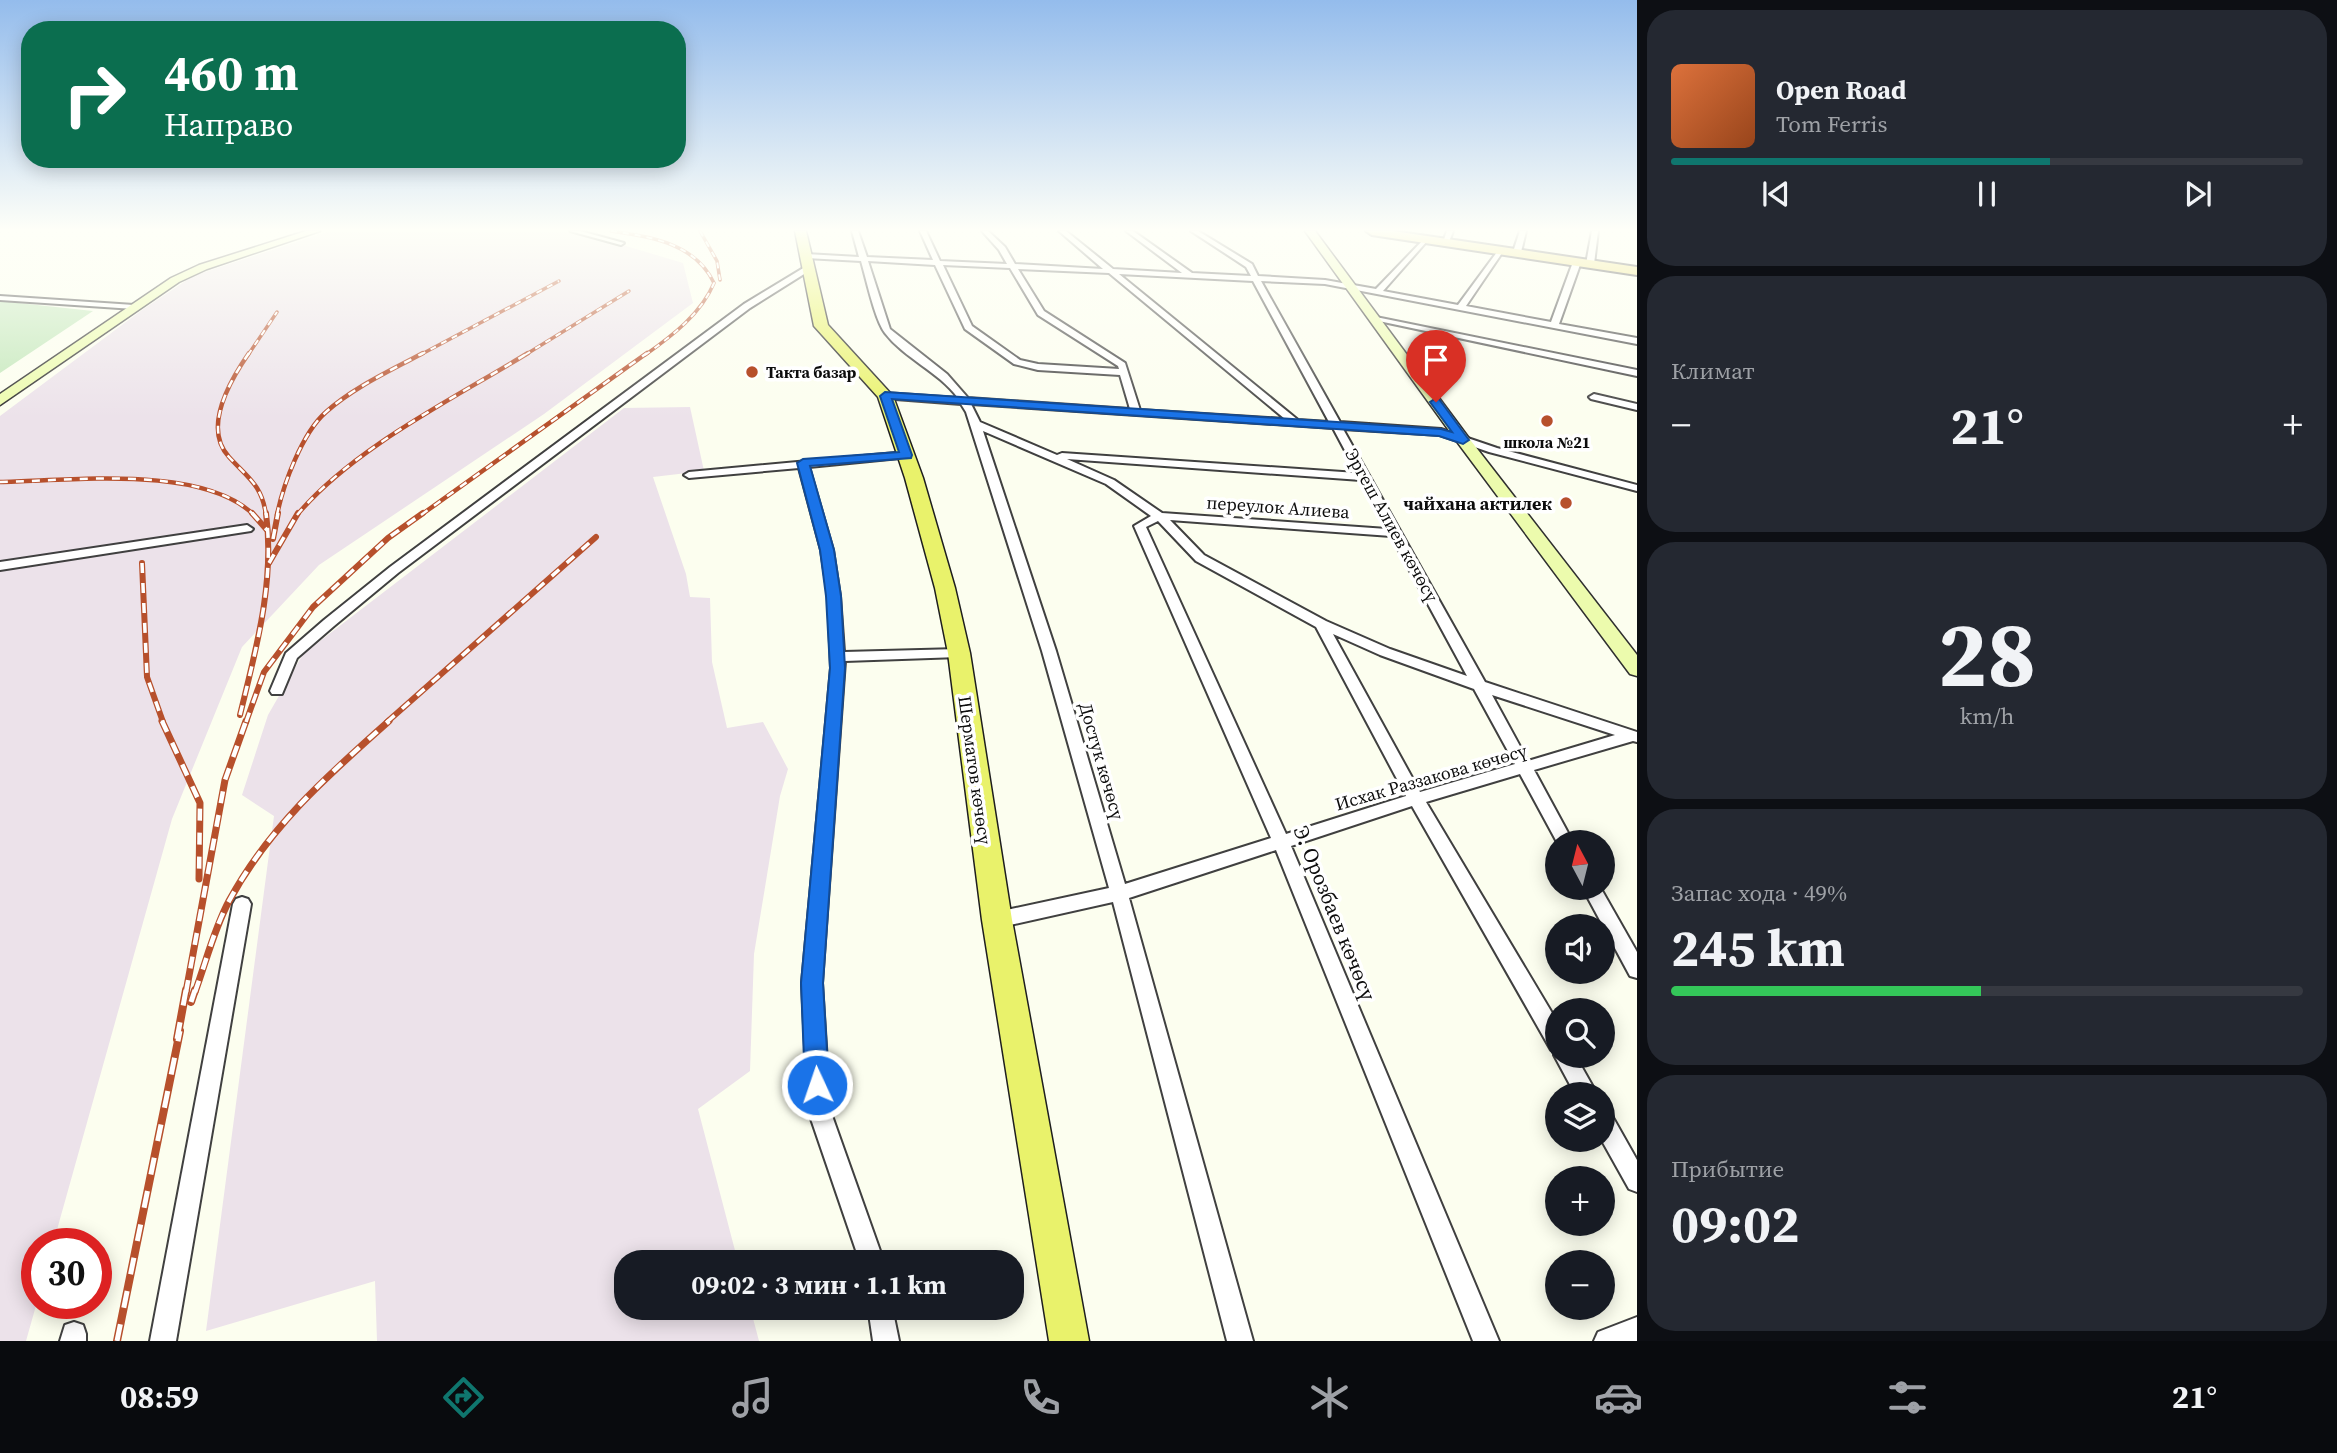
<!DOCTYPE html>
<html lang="ru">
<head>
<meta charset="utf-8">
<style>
  body { margin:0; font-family:"Source Serif 4",serif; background:#242831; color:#f1f3f6; height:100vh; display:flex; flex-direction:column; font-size:26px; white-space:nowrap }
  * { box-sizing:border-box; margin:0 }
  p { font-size:23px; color:#9ea1a6 }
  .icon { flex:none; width:38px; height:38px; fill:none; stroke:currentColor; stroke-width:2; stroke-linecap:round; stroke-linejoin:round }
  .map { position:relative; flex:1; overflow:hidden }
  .side { display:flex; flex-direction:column; gap:10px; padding:10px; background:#0d0f14; width:700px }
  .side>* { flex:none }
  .hud { position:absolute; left:21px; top:21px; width:665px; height:147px; border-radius:28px; box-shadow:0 4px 18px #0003; background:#0b6e4f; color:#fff; overflow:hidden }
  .needle { width:46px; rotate:353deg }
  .fabs { position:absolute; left:1545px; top:830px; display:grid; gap:14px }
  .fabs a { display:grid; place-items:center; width:70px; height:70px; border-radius:50%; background:#171b24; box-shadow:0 4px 18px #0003; font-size:35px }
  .speed { position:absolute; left:21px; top:1228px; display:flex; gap:14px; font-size:35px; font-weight:700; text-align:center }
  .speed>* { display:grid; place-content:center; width:91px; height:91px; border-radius:50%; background:#171b24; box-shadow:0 4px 18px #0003; line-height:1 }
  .speed .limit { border:10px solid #d22; background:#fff; color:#111 }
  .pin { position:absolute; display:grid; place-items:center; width:60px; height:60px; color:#fff; margin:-72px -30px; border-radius:50% 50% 50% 0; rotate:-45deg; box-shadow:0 0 7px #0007 }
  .pin .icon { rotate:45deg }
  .me { position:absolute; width:77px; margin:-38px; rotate:357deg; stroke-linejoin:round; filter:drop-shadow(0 0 5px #0008) }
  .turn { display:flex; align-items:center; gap:24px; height:147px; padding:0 28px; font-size:32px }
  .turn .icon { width:91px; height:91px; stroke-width:2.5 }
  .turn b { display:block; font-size:49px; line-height:60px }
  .big { font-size:52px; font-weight:700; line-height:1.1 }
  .side .card { flex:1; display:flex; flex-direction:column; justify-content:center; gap:10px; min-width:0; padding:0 24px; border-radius:28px; background:#242831 }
  .side .dial { align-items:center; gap:0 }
  .dial b { font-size:91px; line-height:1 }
  .song { display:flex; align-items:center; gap:21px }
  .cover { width:84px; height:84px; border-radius:10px; background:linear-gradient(135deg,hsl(20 70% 55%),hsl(20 70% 35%)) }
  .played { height:7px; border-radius:4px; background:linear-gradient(90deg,#0f766e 60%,#363941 60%) }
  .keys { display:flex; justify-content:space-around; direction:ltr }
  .heat { display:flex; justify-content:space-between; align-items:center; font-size:38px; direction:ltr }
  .charge { height:10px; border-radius:5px; background:linear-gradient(90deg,#34c759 49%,#363941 0) }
  .trip { position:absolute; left:614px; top:1250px; width:410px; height:70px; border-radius:28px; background:#171b24; box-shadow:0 4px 18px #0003; font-weight:700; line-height:70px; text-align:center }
  .dock { display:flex; height:112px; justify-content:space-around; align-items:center; background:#090b0e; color:#9ea1a6 }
  .dock .icon { width:49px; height:49px }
  .dock .on { color:#0f766e }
  .dock b { font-size:32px; color:#f1f3f6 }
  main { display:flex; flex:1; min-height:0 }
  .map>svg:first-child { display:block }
  .industrial { fill:#ece2ea }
  .green { fill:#c3e7ba }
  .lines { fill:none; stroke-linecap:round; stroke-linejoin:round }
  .minor-casing { stroke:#404040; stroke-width:4 }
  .secondary-casing { stroke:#2f2f2f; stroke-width:3 }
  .primary-casing { stroke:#1e1e1e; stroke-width:3 }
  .trunk-casing { stroke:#1e1e1e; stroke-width:4 }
  .minor { fill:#fff; fill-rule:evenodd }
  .secondary { fill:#ecfbad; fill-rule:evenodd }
  .primary { fill:#e9f26b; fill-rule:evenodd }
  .trunk { fill:#ebde64; fill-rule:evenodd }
  .rail-far4-casing { stroke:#b7502c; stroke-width:3.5 }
  .rail-far3-casing { stroke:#b7502c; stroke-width:4.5 }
  .rail-far2-casing { stroke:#b7502c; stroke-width:6 }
  .rail-far1-casing { stroke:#b7502c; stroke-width:7 }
  .rail-casing { stroke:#b7502c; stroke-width:8 }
  .rail-far4 { stroke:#fff; stroke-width:2; stroke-dasharray:6; stroke-linecap:butt }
  .rail-far3 { stroke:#fff; stroke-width:2.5; stroke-dasharray:8; stroke-linecap:butt }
  .rail-far2 { stroke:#fff; stroke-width:3.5; stroke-dasharray:10; stroke-linecap:butt }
  .rail-far1 { stroke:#fff; stroke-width:4.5; stroke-dasharray:12; stroke-linecap:butt }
  .rail { stroke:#fff; stroke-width:5; stroke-dasharray:17; stroke-linecap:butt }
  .route { fill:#1a73e8; stroke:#114b97; stroke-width:2 }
  .poi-dot { fill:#b7502c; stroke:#fff; stroke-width:2.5 }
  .labels { text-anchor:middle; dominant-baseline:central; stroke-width:7; stroke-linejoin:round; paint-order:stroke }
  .far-poi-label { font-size:16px; font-weight:bold; fill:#0d0d0d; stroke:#fff; text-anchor:start }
  .poi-label { font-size:18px; font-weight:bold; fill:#0d0d0d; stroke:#fff; text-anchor:end }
  .street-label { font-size:18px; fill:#0d0d0d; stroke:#fff }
  .near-street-label { font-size:21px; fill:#0d0d0d; stroke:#fff }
</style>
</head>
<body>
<main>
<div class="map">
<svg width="1637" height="1341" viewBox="0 0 1637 1341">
  <rect width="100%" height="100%" fill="#fcfeef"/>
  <g class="industrial">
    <path d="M330,231H560L589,235L683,263L693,303L544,414L319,565L242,647L172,819L53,1244H37V1302L26,1341H0V416L142,310L193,276Z"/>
    <path d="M690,407L704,471L653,477L686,574L690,597L710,598L712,662L727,728L763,722L788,769L780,796L754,954L750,1071L698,1109L738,1262H626V1307H750L759,1341H377L375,1281L206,1331L274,816L242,795L268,715L303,654L624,408Z"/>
  </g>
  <path class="green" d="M0,301L93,311L0,373Z"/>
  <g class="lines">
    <defs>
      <g id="minor">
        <path d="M570,231H580L624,243L621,245Z"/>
        <path d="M852,231H858L867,257L933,260L920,231H926L940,261L1007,264L999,250L982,231H988L1005,247L1015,264L1103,269L1059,231H1066L1113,269L1182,273L1126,231H1133L1192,273L1251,276L1246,267L1191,231H1198L1252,264L1258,276L1325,280L1376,289L1426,237L1428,240L1383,291L1458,305L1500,248L1504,250L1466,306L1551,322L1573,262L1577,260L1581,262L1559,324L1637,338V344L1325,284L1261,281L1340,422L1441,429L1497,448L1637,485V491L1489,452L1440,435L1343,429L1485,682L1637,732V742L1633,741L1534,770L1573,842H1558V844L1520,774L1426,802L1558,1023V1055H1575L1597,1094H1575L1554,1055L1555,1051L1551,1050L1412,806L1291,846L1499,1341H1473L1276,850L1129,898L1253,1341H1227L1113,902L997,928L991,925L988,920L991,915L997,912L1109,888L1042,651L966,412L961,404L882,398L880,396L885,393L958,398C938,371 905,359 885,333C875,320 866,278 861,261L806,258L802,256L806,254L859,257ZM868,261L935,265L965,329L1014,364L1038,370L1120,375L1130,409L968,398L947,374L890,329ZM943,265L1010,268L1038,315L1118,366L1119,369L1038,364L1020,360L972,326ZM1018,269L1109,273L1285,419L1140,410L1125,363L1044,311ZM1119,274L1253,281L1329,422L1298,420ZM971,404L1333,428L1357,473L1062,453L1057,455L980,422ZM983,431L1106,484L1151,516L1134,526L1271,838L1125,884L1056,651ZM1067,459L1361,480L1387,529L1162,513L1114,480ZM1170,520L1391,536L1467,676L1390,649L1326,621L1204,555ZM1158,521L1196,561L1316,627L1406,796L1286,834L1146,527ZM1333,634L1380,655L1474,689L1515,764L1420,792ZM1492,695L1615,735L1528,761Z"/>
        <path d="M1447,231H1453L1449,242L1446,244L1443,242Z"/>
        <path d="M1520,231H1526L1521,252L1517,254L1513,252Z"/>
        <path d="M1592,231H1598L1594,264L1590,266L1586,264Z"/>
        <path d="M805,267L812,269L750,308L398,573L334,626L297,658L282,694H272L270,691L286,653L324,620L390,567L744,304Z"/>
        <path d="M0,296L134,305L138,307L134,309L0,300Z"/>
        <path d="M1371,316L1637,370V376L1374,320H1371Z"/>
        <path d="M1594,394L1637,404V410L1591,399L1589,397Z"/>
        <path d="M906,452L911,455L910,457L809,467L833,550L840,596L844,652L959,649L966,653L959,657L845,661L822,983L830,1110L884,1262H860L808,1110L802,983L831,668L828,596L821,550L799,468L689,478L684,475L689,472Z"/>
        <path d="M247,525L253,529L251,531L0,570V562Z"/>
        <path d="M1582,887H1600L1637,952V978L1630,976Z"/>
        <path d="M242,897L248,899L251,904L176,1341H150L233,904L236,899Z"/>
        <path d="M1603,1111L1611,1114L1637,1160V1192L1629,1189L1601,1139H1603Z"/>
        <path d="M868,1307H892L899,1341H873Z"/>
        <path d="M1637,1317V1341H1594L1598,1332Z"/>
        <path d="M74,1322L83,1325L86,1334V1341H60L65,1325Z"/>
      </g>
      <g id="secondary">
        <path d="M306,231H320L207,269L179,282L0,405V394L171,278L199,265Z"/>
        <path d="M1305,231H1315L1468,437L1637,655V676L1630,674L1458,443Z"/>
      </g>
      <path id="primary" d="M795,231H806L828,325L893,396L923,478L955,588L970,653L1012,920L1089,1341H1049L982,920L948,653L935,588L905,478L878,397L814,326Z"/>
      <path id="trunk" d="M1366,231H1393L1637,267V275L1372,235Z"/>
    </defs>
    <use href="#minor" class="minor-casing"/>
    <use href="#secondary" class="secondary-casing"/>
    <use href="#primary" class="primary-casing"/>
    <use href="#trunk" class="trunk-casing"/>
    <use href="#minor" class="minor"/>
    <use href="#secondary" class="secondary"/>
    <use href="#primary" class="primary"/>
    <use href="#trunk" class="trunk"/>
    <defs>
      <g id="rail-far4">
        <path d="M611,231C651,237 695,243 714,283C701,314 672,336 645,355"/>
        <path d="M700,231L717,261L720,280"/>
        <path d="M248,355L277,312"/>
        <path d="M420,355L559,281"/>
        <path d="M525,355L629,291"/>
      </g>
      <g id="rail-far3">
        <path d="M249,353C231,379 202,428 229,457C248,478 262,485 266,515"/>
        <path d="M0,482C69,481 202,464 254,515"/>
        <path d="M277,515C283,485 302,433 326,412C354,387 390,371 423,353"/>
        <path d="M297,515C353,448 453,399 528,353"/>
        <path d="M421,515L647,353"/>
      </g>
      <g id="rail-far2">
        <path d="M252,513L267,530"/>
        <path d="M273,539L278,513"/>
        <path d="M142,563L147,677L163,722"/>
        <path d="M269,563L298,513"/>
        <path d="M240,715C256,649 275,582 266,513"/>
        <path d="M246,722L264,672L313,607L388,538L423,513"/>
        <path d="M387,722L596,537"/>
      </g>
      <g id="rail-far1">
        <path d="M162,721L200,803L199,879"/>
        <path d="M186,992L225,780L246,721"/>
        <path d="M195,992C206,962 214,929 229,901C269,827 327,776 389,721"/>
      </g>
      <g id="rail">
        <path d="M191,1002L195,990"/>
        <path d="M177,1039L186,990"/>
        <path d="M117,1341L180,1031"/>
      </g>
    </defs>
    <use href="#rail-far4" class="rail-far4-casing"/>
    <use href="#rail-far3" class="rail-far3-casing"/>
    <use href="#rail-far2" class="rail-far2-casing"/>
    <use href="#rail-far1" class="rail-far1-casing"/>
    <use href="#rail" class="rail-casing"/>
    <use href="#rail-far4" class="rail-far4"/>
    <use href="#rail-far3" class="rail-far3"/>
    <use href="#rail-far2" class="rail-far2"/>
    <use href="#rail-far1" class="rail-far1"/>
    <use href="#rail" class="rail"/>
  </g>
  <linearGradient id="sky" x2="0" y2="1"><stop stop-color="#94bcec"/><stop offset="0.55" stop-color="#fefff8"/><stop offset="1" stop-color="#fefff8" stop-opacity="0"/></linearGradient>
  <rect width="1637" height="418" fill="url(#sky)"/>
  <path class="route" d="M885,392L1441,429L1452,432L1430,402L1436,398L1439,399L1469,440L1463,444L1439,436L892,399L912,455L911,458L810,466L834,550L841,596L845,668L823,983L829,1085L826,1093L817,1096L809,1093L805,1085L801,983L830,668L826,596L820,550L797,463L803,459L899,452L880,396Z"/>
  <g class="poi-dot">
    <circle cx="752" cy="372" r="7"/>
    <circle cx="1547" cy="421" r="7"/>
    <circle cx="1566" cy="503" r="7"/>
  </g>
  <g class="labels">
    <g class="far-poi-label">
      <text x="766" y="372">Такта базар</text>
      <text x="1547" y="442" text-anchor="middle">школа №21</text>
    </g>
    <g class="poi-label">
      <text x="1552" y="503">чайхана актилек</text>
    </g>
    <g class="street-label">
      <text transform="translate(1278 507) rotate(4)">переулок Алиева</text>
      <text transform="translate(1392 525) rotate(61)">Эргеш Алиев көчөсү</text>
      <text transform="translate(1102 761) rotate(74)">Достук көчөсү</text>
      <text transform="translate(975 770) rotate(82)">Шерматов көчөсү</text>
      <text transform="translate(1431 777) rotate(-16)">Исхак Раззакова көчөсү</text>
    </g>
    <g class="near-street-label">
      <text transform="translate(1335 913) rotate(68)">Э. Орозбаев көчөсү</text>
    </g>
  </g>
</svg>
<div class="fabs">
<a><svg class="needle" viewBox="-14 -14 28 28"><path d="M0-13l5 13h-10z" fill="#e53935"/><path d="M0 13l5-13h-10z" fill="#9ea1a6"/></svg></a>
<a><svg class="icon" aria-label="sound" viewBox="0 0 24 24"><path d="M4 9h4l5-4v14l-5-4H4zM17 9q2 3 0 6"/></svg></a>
<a><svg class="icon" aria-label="search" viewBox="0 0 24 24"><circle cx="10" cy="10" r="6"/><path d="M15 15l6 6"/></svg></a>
<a><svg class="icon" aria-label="layers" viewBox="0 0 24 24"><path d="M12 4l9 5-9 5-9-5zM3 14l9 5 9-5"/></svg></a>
<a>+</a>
<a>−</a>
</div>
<div class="speed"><div class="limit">30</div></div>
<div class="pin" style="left:1436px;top:402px;background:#d93025"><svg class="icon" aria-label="arrive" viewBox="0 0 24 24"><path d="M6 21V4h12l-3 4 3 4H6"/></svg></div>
<svg class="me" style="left:817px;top:1085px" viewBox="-20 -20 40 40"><circle r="17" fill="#1a73e8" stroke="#fff" stroke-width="3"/><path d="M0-11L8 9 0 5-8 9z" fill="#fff"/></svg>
<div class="trip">09:02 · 3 мин · 1.1 km</div>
<div class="hud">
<div class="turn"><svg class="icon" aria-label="right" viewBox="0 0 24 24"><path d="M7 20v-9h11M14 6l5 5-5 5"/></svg><div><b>460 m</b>Направо</div></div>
</div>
</div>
<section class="side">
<div class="card">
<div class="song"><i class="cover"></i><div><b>Open Road</b><p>Tom Ferris</p></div></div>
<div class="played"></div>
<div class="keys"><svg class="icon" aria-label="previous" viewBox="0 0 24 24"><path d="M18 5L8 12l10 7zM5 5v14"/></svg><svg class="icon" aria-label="pause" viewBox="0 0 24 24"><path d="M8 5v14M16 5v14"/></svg><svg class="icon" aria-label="next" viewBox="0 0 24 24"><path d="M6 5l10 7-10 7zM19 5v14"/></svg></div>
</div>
<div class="card"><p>Климат</p>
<div class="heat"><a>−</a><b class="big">21°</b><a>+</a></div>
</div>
<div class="card dial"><b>28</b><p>km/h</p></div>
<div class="card"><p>Запас хода · 49%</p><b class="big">245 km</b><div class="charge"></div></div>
<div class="card"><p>Прибытие</p><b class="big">09:02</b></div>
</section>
</main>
<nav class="dock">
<b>08:59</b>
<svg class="icon on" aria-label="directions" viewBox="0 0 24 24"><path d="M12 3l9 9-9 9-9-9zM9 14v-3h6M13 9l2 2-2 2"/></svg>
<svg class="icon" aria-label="music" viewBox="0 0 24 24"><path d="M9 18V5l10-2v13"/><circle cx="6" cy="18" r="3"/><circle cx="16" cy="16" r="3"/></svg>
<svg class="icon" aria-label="phone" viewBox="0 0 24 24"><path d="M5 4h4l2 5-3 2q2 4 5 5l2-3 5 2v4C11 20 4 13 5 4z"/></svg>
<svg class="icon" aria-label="climate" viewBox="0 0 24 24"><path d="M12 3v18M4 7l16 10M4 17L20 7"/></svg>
<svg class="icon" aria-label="car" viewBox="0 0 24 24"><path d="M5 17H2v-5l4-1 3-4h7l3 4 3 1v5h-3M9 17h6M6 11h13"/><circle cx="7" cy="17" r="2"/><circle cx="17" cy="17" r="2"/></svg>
<svg class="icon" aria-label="filters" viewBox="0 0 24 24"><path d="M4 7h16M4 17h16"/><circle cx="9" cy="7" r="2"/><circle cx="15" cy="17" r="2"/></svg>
<b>21°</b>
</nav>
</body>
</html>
